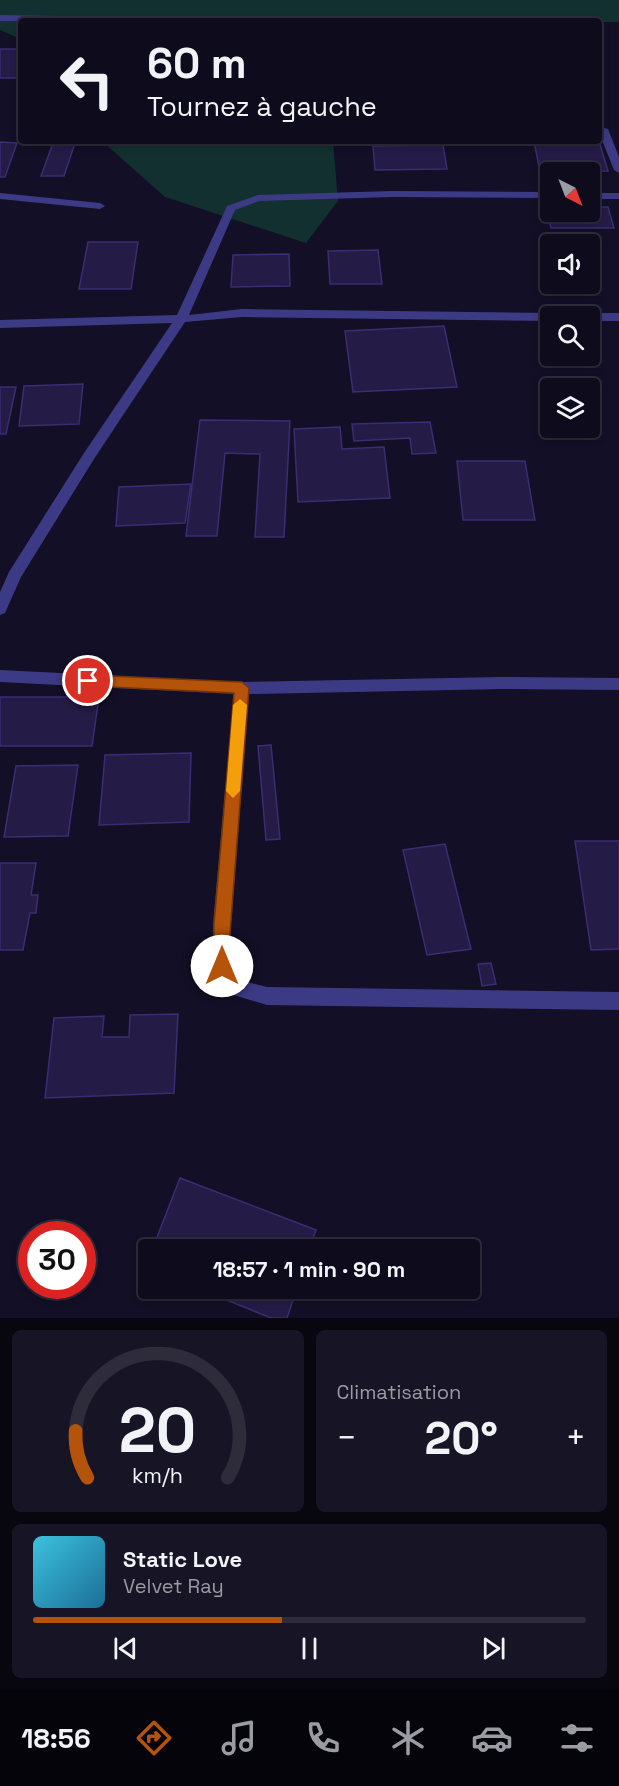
<!DOCTYPE html>
<html lang="fr">
<head>
<meta charset="utf-8">
<style>
  body { margin:0; font-family:"Space Grotesk",sans-serif; background:#171425; color:#f1f3f6; height:100vh; display:flex; flex-direction:column; font-size:22px; white-space:nowrap }
  * { box-sizing:border-box; margin:0 }
  p { font-size:20px; color:#9b9ba3 }
  .icon { flex:none; width:33px; height:33px; fill:none; stroke:currentColor; stroke-width:2; stroke-linecap:round; stroke-linejoin:round }
  .map { position:relative; height:1318px; overflow:hidden }
  .side { display:flex; flex-direction:column; gap:12px; padding:12px; background:#08060f; flex:1 }
  .side>* { flex:none }
  .top-card { position:absolute; left:18px; top:18px; width:584px; height:126px; border-radius:6px; box-shadow:0 3px 9px #0003,0 0 0 2px #2e2b3b; background:#0e0b1c; color:#f1f3f6; overflow:hidden }
  .needle { width:39px; rotate:138deg }
  .fabs { position:absolute; left:540px; top:162px; display:grid; gap:12px }
  .fabs a { display:grid; place-items:center; width:60px; height:60px; border-radius:6px; background:#0e0b1c; box-shadow:0 3px 9px #0003,0 0 0 2px #2e2b3b; font-size:30px }
  .speed { position:absolute; left:18px; top:1221px; display:flex; gap:12px; font-size:30px; font-weight:700; text-align:center }
  .speed>* { display:grid; place-content:center; width:78px; height:78px; border-radius:50%; background:#0e0b1c; box-shadow:0 3px 9px #0003,0 0 0 2px #2e2b3b; line-height:1 }
  .speed .limit { border:9px solid #d22; background:#fff; color:#111 }
  .pin { position:absolute; display:grid; place-items:center; width:51px; height:51px; color:#fff; margin:-26px; border:3px solid #fff; border-radius:50%; box-shadow:0 2px 6px #0007 }
  .me { position:absolute; width:66px; margin:-33px; rotate:0deg; stroke-linejoin:round; filter:drop-shadow(0 0 4px #0008) }
  .turn { display:flex; align-items:center; gap:21px; height:126px; padding:0 30px; font-size:27px }
  .turn .icon { width:78px; height:78px; stroke-width:2.5 }
  .turn b { display:block; font-size:42px; line-height:51px }
  .big { font-size:45px; font-weight:800; line-height:1.1 }
  .side .card { flex:1; display:flex; flex-direction:column; justify-content:center; gap:9px; min-width:0; padding:0 21px; border-radius:9px; background:#171425 }
  .side .dial { align-items:center; gap:0 }
  .dial svg { height:156px; overflow:visible; fill:none; stroke:#2e2b3b; stroke-width:7; stroke-linecap:round; text-anchor:middle }
  .dial text { fill:#f1f3f6; stroke:none }
  .song { display:flex; align-items:center; gap:18px }
  .cover { width:72px; height:72px; border-radius:9px; background:linear-gradient(135deg,hsl(190 70% 55%),hsl(200 70% 35%)) }
  .played { height:6px; border-radius:3px; background:linear-gradient(90deg,#b45309 45%,#2e2b3b 45%) }
  .keys { display:flex; justify-content:space-around; direction:ltr }
  .heat { display:flex; justify-content:space-between; align-items:center; font-size:33px; direction:ltr }
  .side .tiles { flex:1; display:grid; gap:12px; grid-template-columns:1fr 1fr }
  .card:last-child { grid-column:span 2 }
  .trip { position:absolute; left:138px; top:1239px; width:342px; height:60px; border-radius:6px; background:#0e0b1c; box-shadow:0 3px 9px #0003,0 0 0 2px #2e2b3b; font-weight:800; line-height:60px; text-align:center }
  .menu { display:flex; height:96px; justify-content:space-around; align-items:center; background:#06040b; color:#9b9ba3 }
  .menu .icon { width:42px; height:42px }
  .menu .selected { color:#b45309 }
  .menu b { font-size:27px; color:#f1f3f6 }
  .map>svg:first-child { display:block }
  .green { fill:#12302f }
  .building { fill:#241b47; stroke:#3b2d73; stroke-width:1.5 }
  .lines { fill:none; stroke-linecap:round; stroke-linejoin:round }
  .street { fill:#3d3a85; fill-rule:evenodd }
  .route { fill:#b45309; stroke:#753606; stroke-width:1.5 }
  .slow { fill:#f59e0b }
</style>
</head>
<body>
<div class="map">
<svg width="619" height="1318" viewBox="0 0 619 1318">
  <rect width="100%" height="100%" fill="#130f26"/>
  <g class="green">
    <path d="M0,0H619V22L21,21V39L0,30Z"/>
    <path d="M102,141H333L338,201L306,243L165,197Z"/>
  </g>
  <g class="building">
    <path d="M0,49H21L17,78H0Z"/>
    <path d="M598,138L608,171L540,172L534,141H598Z"/>
    <path d="M0,142L17,143L5,177H0Z"/>
    <path d="M53,143H75L64,176H41Z"/>
    <path d="M443,145L447,169L375,170L373,146Z"/>
    <path d="M546,207H550V212H590V207H608L614,228H551Z"/>
    <path d="M88,242H138L131,289H79Z"/>
    <path d="M378,250L382,284H330L328,251Z"/>
    <path d="M289,254L290,286L231,287L233,255Z"/>
    <path d="M444,326L457,387L353,392L345,331Z"/>
    <path d="M83,384L79,424L19,426L24,386Z"/>
    <path d="M0,387H16L6,434H0Z"/>
    <path d="M200,420L290,421L284,537H255L260,454L225,453L217,536H186Z"/>
    <path d="M430,422L436,453L412,454L410,438L354,441L352,424Z"/>
    <path d="M340,427L342,449L384,447L390,498L298,502L294,429Z"/>
    <path d="M457,461H525L535,520H463Z"/>
    <path d="M191,484L185,523L116,526L119,487Z"/>
    <path d="M0,697H99L92,746H0Z"/>
    <path d="M271,745L280,839L266,840L258,746Z"/>
    <path d="M191,753L189,822L99,825L105,755Z"/>
    <path d="M78,765L68,836L4,837L16,766Z"/>
    <path d="M575,841H619V949L591,950Z"/>
    <path d="M445,844L471,949L427,955L403,850Z"/>
    <path d="M0,863H36L31,895H38L36,913H30L23,950H0Z"/>
    <path d="M491,963L496,984L482,986L478,964Z"/>
    <path d="M178,1014L174,1093L45,1098L54,1018L104,1016L102,1037H129L130,1015Z"/>
    <path d="M180,1178L316,1230L309,1250H152Z"/>
    <path d="M197,1288H297L287,1318H271Z"/>
  </g>
  <g class="lines">
    <g class="street">
      <path d="M0,15L179,18L183,21H0Z"/>
      <path d="M599,127L608,129L619,157V173L614,170L598,130Z"/>
      <path d="M392,191L550,192V198L392,197L259,201L235,210L189,315L242,309L550,313L556,316H550V321L242,317L185,322L94,459L21,577L5,613L0,615V592L9,572L84,453L172,323L0,328V320L177,315L227,206L258,195Z"/>
      <path d="M0,193L100,203L105,206L100,209L0,199Z"/>
      <rect x="590" y="193" width="29" height="6"/>
      <path d="M619,313V321H590V316H584L590,313Z"/>
      <path d="M0,670L242,682L502,677L619,678V690L502,689L249,694L231,924V965L239,980L267,987L619,992V1010L267,1005L227,993L213,966V924L234,694L0,682Z"/>
    </g>
  </g>
  <path class="route" d="M88,675L242,682L249,688L227,972L222,974L216,972L214,966V924L234,693L88,686L81,681Z"/>
  <path class="slow" d="M240,699L247,705L240,791L233,798L226,791L233,705Z"/>
</svg>
<div class="fabs">
<a><svg class="needle" viewBox="-14 -14 28 28"><path d="M0-13l5 13h-10z" fill="#e53935"/><path d="M0 13l5-13h-10z" fill="#9b9ba3"/></svg></a>
<a><svg class="icon" aria-label="sound" viewBox="0 0 24 24"><path d="M4 9h4l5-4v14l-5-4H4zM17 9q2 3 0 6"/></svg></a>
<a><svg class="icon" aria-label="search" viewBox="0 0 24 24"><circle cx="10" cy="10" r="6"/><path d="M15 15l6 6"/></svg></a>
<a><svg class="icon" aria-label="layers" viewBox="0 0 24 24"><path d="M12 4l9 5-9 5-9-5zM3 14l9 5 9-5"/></svg></a>
</div>
<div class="speed"><div class="limit">30</div></div>
<div class="pin" style="left:88px;top:681px;background:#d93025"><svg class="icon" aria-label="arrive" viewBox="0 0 24 24"><path d="M6 21V4h12l-3 4 3 4H6"/></svg></div>
<svg class="me" style="left:222px;top:966px" viewBox="-20 -20 40 40"><circle r="19" fill="#fff"/><path d="M0-13L10 11 0 6-10 11z" fill="#b45309"/></svg>
<div class="trip">18:57 · 1 min · 90 m</div>
<div class="top-card">
<div class="turn"><svg class="icon" aria-label="left" viewBox="0 0 24 24"><path d="M17 20v-9H6M10 6l-5 5 5 5"/></svg><div><b>60 m</b>Tournez à gauche</div></div>
</div>
</div>
<section class="side">
<div class="tiles">
<div class="card dial"><svg viewBox="0 0 100 80">
<path d="M14 69A42 42 0 1 1 86 69"/>
<path d="M14 69A42 42 0 0 1 8 45" stroke="#b45309"/>
<text x="50" y="56" font-size="32" font-weight="700">20</text>
<text x="50" y="72" font-size="11">km/h</text>
</svg></div>
<div class="card"><p>Climatisation</p>
<div class="heat"><a>−</a><b class="big">20°</b><a>+</a></div>
</div>
<div class="card">
<div class="song"><i class="cover"></i><div><b>Static Love</b><p>Velvet Ray</p></div></div>
<div class="played"></div>
<div class="keys"><svg class="icon" aria-label="previous" viewBox="0 0 24 24"><path d="M18 5L8 12l10 7zM5 5v14"/></svg><svg class="icon" aria-label="pause" viewBox="0 0 24 24"><path d="M8 5v14M16 5v14"/></svg><svg class="icon" aria-label="next" viewBox="0 0 24 24"><path d="M6 5l10 7-10 7zM19 5v14"/></svg></div>
</div>
</div>
</section>
<nav class="menu">
<b>18:56</b>
<svg class="icon selected" aria-label="directions" viewBox="0 0 24 24"><path d="M12 3l9 9-9 9-9-9zM9 14v-3h6M13 9l2 2-2 2"/></svg>
<svg class="icon" aria-label="music" viewBox="0 0 24 24"><path d="M9 18V5l10-2v13"/><circle cx="6" cy="18" r="3"/><circle cx="16" cy="16" r="3"/></svg>
<svg class="icon" aria-label="phone" viewBox="0 0 24 24"><path d="M5 4h4l2 5-3 2q2 4 5 5l2-3 5 2v4C11 20 4 13 5 4z"/></svg>
<svg class="icon" aria-label="climate" viewBox="0 0 24 24"><path d="M12 3v18M4 7l16 10M4 17L20 7"/></svg>
<svg class="icon" aria-label="car" viewBox="0 0 24 24"><path d="M5 17H2v-5l4-1 3-4h7l3 4 3 1v5h-3M9 17h6M6 11h13"/><circle cx="7" cy="17" r="2"/><circle cx="17" cy="17" r="2"/></svg>
<svg class="icon" aria-label="filters" viewBox="0 0 24 24"><path d="M4 7h16M4 17h16"/><circle cx="9" cy="7" r="2"/><circle cx="15" cy="17" r="2"/></svg>
</nav>
</body>
</html>
